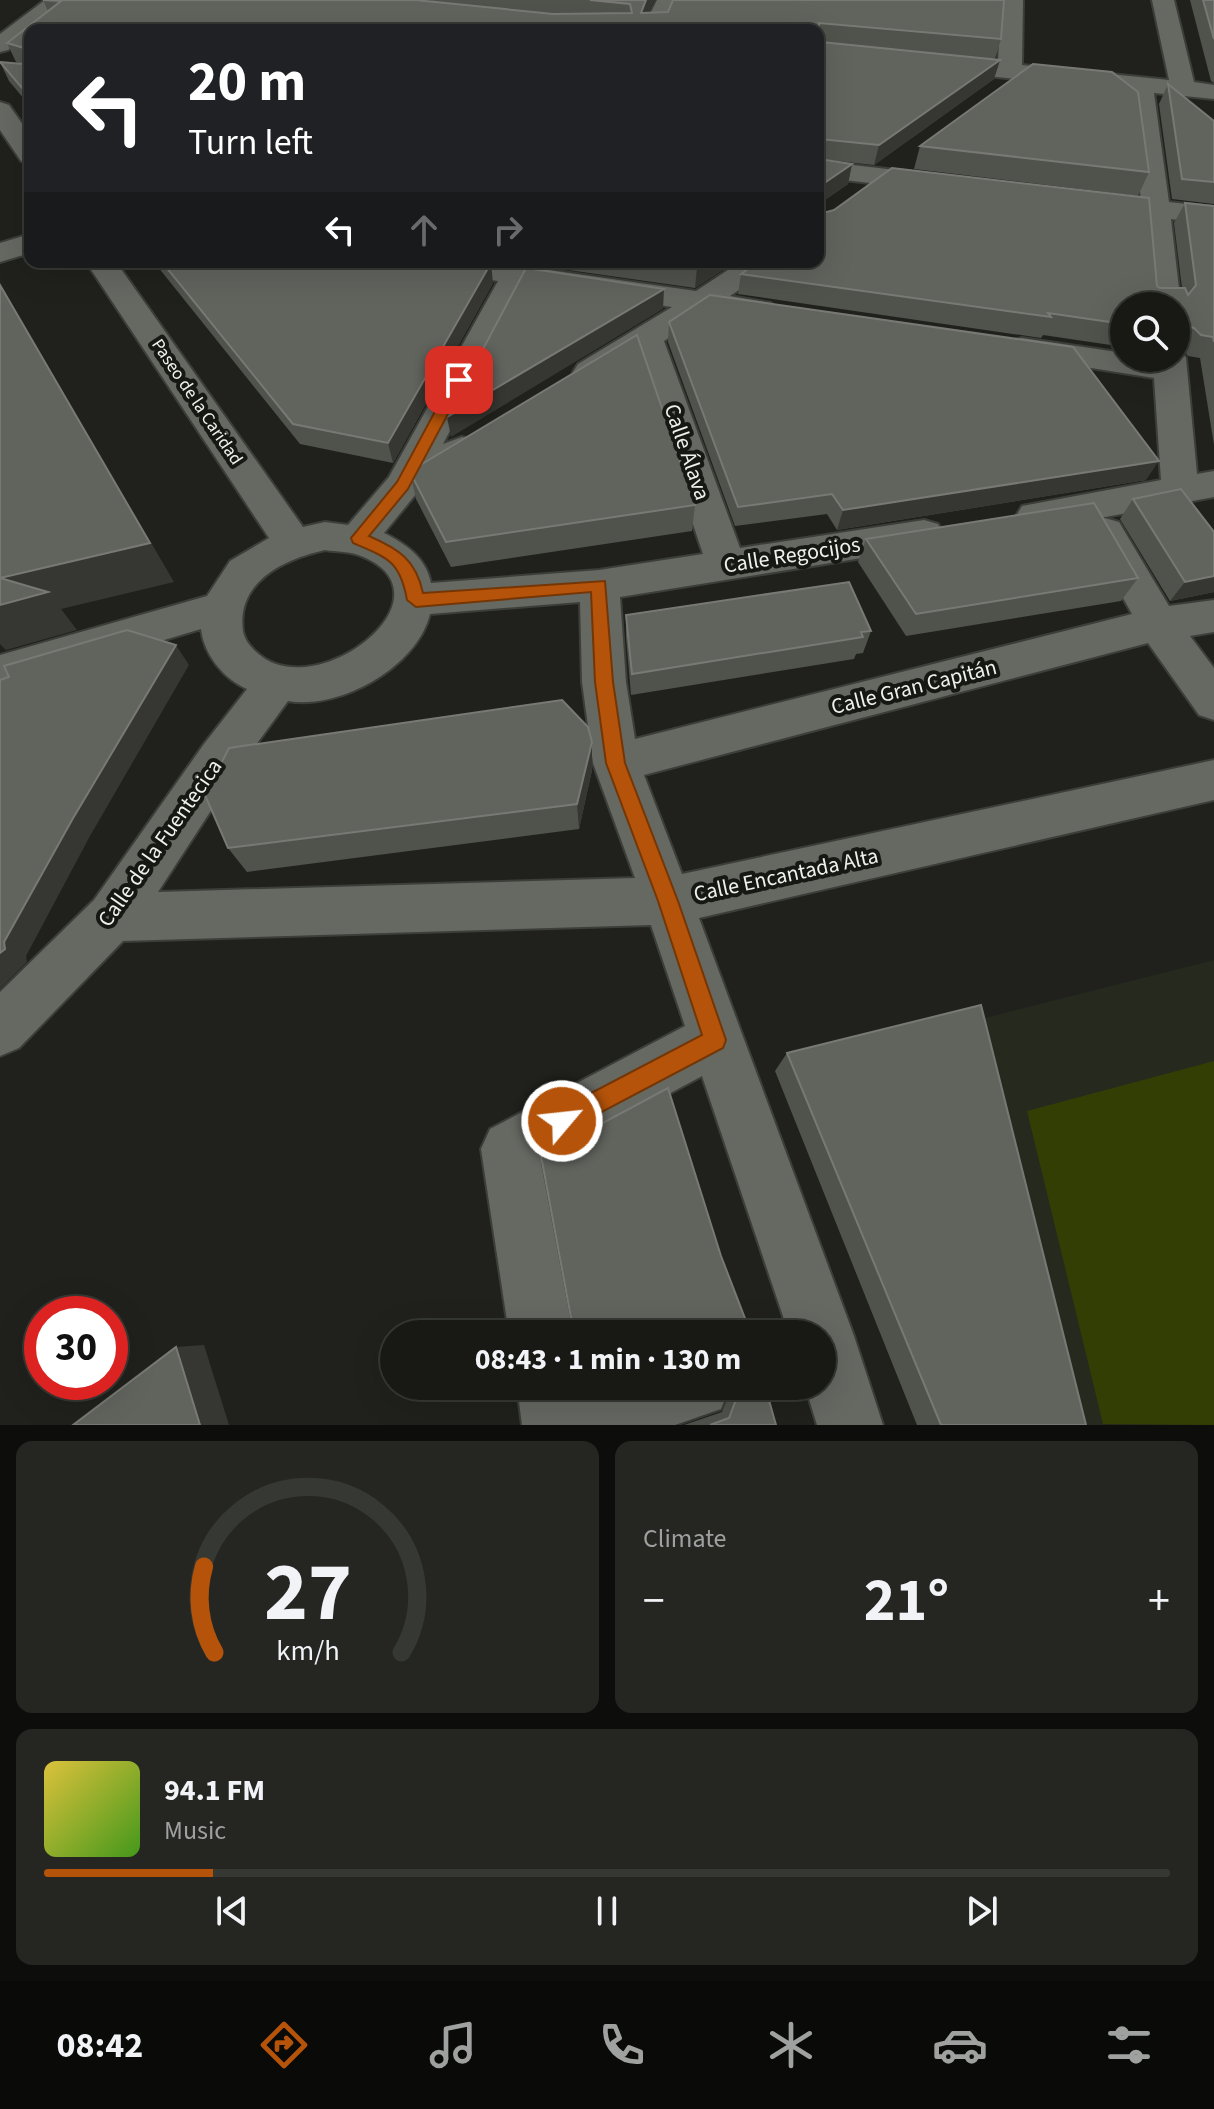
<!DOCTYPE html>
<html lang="en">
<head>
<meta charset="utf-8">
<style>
  body { margin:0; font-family:"Source Sans 3",sans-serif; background:#252622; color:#f1f3f6; height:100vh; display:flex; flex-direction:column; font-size:30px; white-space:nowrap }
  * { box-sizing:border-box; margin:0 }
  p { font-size:26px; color:#9fa0a0 }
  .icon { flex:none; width:44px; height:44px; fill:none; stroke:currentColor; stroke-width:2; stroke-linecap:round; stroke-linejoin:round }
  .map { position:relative; height:1425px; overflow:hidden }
  .drawer { display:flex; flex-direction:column; gap:16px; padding:16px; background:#0d0e0c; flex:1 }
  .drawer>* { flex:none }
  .banner { position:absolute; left:24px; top:24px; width:800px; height:244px; border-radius:16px; box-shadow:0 8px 32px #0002,0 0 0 2px #363834; background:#202124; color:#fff; overflow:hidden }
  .controls { position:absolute; left:1110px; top:292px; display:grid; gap:16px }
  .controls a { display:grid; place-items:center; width:80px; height:80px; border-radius:50%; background:#181915; box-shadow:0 8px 32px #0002,0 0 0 2px #363834; font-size:40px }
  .speed { position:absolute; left:24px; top:1296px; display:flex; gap:16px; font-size:40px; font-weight:700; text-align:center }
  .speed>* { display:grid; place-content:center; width:104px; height:104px; border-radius:50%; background:#181915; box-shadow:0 8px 32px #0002,0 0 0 2px #363834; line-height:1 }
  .speed .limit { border:12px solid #d22; background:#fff; color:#111 }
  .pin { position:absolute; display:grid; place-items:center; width:68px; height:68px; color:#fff; margin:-34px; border-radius:16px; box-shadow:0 4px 12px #0006 }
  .me { position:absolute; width:88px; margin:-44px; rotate:62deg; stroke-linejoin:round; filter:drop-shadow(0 0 6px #0008) }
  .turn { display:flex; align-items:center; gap:28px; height:168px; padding:0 32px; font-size:36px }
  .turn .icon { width:104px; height:104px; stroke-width:2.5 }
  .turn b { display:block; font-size:56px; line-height:68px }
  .lanes { display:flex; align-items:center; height:76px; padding:0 32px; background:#0003; justify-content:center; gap:40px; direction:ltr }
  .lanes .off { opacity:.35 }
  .big { font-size:60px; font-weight:700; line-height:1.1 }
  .drawer .card { flex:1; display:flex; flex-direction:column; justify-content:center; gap:12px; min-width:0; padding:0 28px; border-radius:16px; background:#252622 }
  .drawer .dial { align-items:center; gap:0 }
  .dial svg { height:208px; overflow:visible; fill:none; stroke:#363834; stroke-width:7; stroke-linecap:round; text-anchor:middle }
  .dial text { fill:#f1f3f6; stroke:none }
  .song { display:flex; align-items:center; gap:24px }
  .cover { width:96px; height:96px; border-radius:12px; background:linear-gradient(135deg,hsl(50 70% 55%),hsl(100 70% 35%)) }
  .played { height:8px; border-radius:4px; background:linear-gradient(90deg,#b45309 15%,#363834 15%) }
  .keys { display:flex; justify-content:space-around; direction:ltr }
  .heat { display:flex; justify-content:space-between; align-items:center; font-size:44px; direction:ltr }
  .drawer .tiles { flex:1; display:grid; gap:16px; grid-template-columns:1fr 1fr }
  .card:last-child { grid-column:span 2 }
  .trip { position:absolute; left:380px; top:1320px; width:456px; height:80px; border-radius:40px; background:#181915; box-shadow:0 8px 32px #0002,0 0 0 2px #363834; font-weight:700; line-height:80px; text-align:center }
  .menu { display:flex; height:128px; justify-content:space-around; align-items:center; background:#0a0a08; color:#9fa0a0 }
  .menu .icon { width:56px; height:56px }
  .menu .active { color:#b45309 }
  .menu b { font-size:36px; color:#f1f3f6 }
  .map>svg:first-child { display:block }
  .built { fill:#25291e }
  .green { fill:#333e05 }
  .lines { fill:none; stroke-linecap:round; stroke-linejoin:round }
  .minor-casing { stroke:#3c3e39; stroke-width:4 }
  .minor { fill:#666862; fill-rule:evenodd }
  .wall { fill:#50524c }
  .shaded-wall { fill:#363732 }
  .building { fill:#61635d; stroke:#787974; stroke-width:2 }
  .route { fill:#b45309; stroke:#753606; stroke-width:2 }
  .labels { text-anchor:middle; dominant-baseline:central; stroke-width:8; stroke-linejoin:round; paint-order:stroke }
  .far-street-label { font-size:18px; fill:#f0f1ed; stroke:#161813 }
  .street-label { font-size:22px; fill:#f0f1ed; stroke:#161813 }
</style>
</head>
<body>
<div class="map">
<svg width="1214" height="1425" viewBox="0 0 1214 1425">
  <rect width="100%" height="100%" fill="#20211c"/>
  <path class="built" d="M1214,960V1425H917L775,1071Z"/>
  <path class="green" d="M1214,1061V1425L1103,1424L1027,1111Z"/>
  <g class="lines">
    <defs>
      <g id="minor">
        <path d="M45,0H70L8,50L0,52V34Z"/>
        <path d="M657,0H679L664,30H642Z"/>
        <path d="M1001,0H1023L1022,65L1169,80L1152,0H1174L1194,82L1214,85V99L1154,93L1169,202L1214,207V225L1171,219L1181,306L1176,313V306H1149L1142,216L1081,207L1077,201L1081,195L1091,193L1141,199L1128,91L818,58V44L998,62Z"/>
        <path d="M0,102L9,105L30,135V163L21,161L0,130Z"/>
        <path d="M818,161L939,175L949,177L953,183L949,189L939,191L818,177Z"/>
        <path d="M30,234V253L0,262V243Z"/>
        <path d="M86,262H116L303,527L325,522L348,525L389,477L498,281L432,271L421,268L417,262H538L535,268L696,291L740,262H775L771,268L730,296L771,303L776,310L771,317L760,320L707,312L664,341L740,548L924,520L938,524L943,534L938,544L924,548L620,597L626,682L635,739L1132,614L1086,532L1091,522L1105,518L1119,522L1169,606L1214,600V632L1190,636L1214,668V720L1199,715L1148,643L644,775L682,874L1214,760V800L699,918L854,1336L883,1425H817L805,1386H822V1334H789L702,1076L541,1163L573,1334H509L481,1149L490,1129L685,1026L651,925L123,941L19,1048L0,1056V992L94,900L204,744L247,689C224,679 204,655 201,629L0,689V655L207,596L230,561L269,538ZM526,285L672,307L578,364L573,372L578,380C601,386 618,369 637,358L703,554L599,570L431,583C426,558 406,544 384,533L416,494L475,458L480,449L475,440L462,437L443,444ZM325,550C337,552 350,551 361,556C449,591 342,686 276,664C262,659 245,645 243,631C236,581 285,559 325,550ZM580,602L582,682L593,763L635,878L158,892L236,772L288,701C340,710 417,667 430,614Z"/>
        <path d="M1022,338L1124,353V358H1176V349L1181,351L1186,358L1197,474L1214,471V497L1035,530L1022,526L1016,516L1022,506L1161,480L1154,378L1010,355L1006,348L1010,341Z"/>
        <path d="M517,1386H730L721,1409L675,1425H522Z"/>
      </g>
    </defs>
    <use href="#minor" class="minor-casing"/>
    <use href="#minor" class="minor"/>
  </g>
  <g class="wall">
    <path d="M43,0L485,7L423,0H654L648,13L668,12L673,0L1001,39L995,59L1000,60L994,79L874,165L828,160L852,164L848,184L819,204V211L823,213L1157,286L1160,288H1182L1174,223L1185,203L1214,206V445L1200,358L1188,356L1182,348L1177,347L1176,349V306H1124V347L1043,335L1041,338L738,294L741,274L818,262V30H30V106L9,81L0,62L21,64L16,62L7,43L48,11Z"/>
    <path d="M1190,0H1214V83L1211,81Z"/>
    <path d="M1168,84L1214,121V204L1172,199L1159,104Z"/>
    <path d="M920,146L1149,172L1138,196L914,169Z"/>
    <path d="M154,262H487L493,283L393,463L300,444Z"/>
    <path d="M539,262H735L695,288L540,266Z"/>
    <path d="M669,322L1146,480L837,530L827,514L735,526L668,342Z"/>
    <path d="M410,472L695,505L692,531L451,567L416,499Z"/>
    <path d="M1133,499L1214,592L1170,601L1120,519Z"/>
    <path d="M866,539L1138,578L1121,601L906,636L858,562Z"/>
    <path d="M626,615L871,631L863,653L856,654L854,659L631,695L626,637Z"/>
    <path d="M592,742V770L579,829L247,872L228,848Z"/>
    <path d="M787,1053L1086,1425H917L775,1071Z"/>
    <path d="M765,1386L776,1425H684L722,1412L731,1389Z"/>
  </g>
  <g class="shaded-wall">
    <path d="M646,0H654L641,30V13Z"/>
    <path d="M1000,60L994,79L874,165L879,145Z"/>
    <path d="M852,164L848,184L818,205L820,186Z"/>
    <path d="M705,262H735L695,288L697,267Z"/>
    <path d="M491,263L493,283L393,463L388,443Z"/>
    <path d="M0,284L174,582L61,609L77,630L6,650L0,644Z"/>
    <path d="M664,289L663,309L451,437L447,417Z"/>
    <path d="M1159,461L1146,480L837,530L843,510Z"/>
    <path d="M1214,576V592L1170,601L1185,582Z"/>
    <path d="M176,645L189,665L90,836L26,956L27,962L0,989V953L4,942L72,820Z"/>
    <path d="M592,742V770L579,829L577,804Z"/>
    <path d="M204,1345L229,1425H200L176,1347Z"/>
  </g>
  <g class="building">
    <path d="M43,0H416L553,14L632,13L630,4L590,0H646L641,13L668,12L673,0H1004L1001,39L819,23L818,39L821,42L1000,60L879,145L820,139L819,159L852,164L820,186L819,211L823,213L834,210L892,168L1149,198L1157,286L1160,288H1185L1188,295L1196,285L1185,203L1214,206V342L1213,337L1201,335L1194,328L1186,326L1185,333L1176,332V306H1124V324L1048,313L1051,317L741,274L758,262H818V30H30V91L22,88L0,62L23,64L24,48L7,43L61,1Z"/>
    <path d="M1203,0H1214V39Z"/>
    <path d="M1033,64L1112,72L1138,92L1149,172L920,146Z"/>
    <path d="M1168,84L1214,121V182L1182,179Z"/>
    <path d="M162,262H487L491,263L388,443L293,424Z"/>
    <path d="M659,262H705L697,267Z"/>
    <path d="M526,268L664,289L447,417Z"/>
    <path d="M0,285L150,543L0,578L48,592L0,605Z"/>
    <path d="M710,295L1073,347L1159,461L843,510L832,494L738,507L669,322Z"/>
    <path d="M637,335L695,505L446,542L410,472L412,470Z"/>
    <path d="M1181,489L1214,532V576L1185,582L1133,499Z"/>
    <path d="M1094,503L1138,578L916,614L866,539Z"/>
    <path d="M849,582L871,631L861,632L863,637L632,674L626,615Z"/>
    <path d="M127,630L176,645L72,820L4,942L5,949L0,953V680L9,677L4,666Z"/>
    <path d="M562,700L588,727L592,742L577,804L228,848L205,795L229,748Z"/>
    <path d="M981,1005L1086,1425H941L787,1053Z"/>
    <path d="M668,1088L721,1256L751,1334H574L541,1156Z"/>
    <path d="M176,1347L200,1425H73Z"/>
    <path d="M574,1386H765L776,1425H710L729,1418L740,1389L574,1387Z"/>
  </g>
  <path class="route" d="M459,375L466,380L408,489L369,536C399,549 416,560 423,593L605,581L613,682L625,763L678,901L726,1040L723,1048L562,1133L553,1130L550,1121L553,1113L702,1035L658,901L606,763L595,682L591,592L416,607L407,600C400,561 388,558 353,543L351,538L397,482L452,380Z"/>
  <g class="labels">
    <g class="far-street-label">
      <text transform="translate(197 402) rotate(56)">Paseo de la Caridad</text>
    </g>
    <g class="street-label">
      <text transform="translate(687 452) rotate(71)">Calle Álava</text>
      <text transform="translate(792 555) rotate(-9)">Calle Regocijos</text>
      <text transform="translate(914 687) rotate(-14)">Calle Gran Capitán</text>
      <text transform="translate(160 843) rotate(-55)">Calle de la Fuentecica</text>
      <text transform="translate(786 875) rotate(-12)">Calle Encantada Alta</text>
    </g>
  </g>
</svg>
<div class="controls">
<a><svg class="icon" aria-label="search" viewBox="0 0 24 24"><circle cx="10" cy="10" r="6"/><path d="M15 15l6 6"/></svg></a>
</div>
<div class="speed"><div class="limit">30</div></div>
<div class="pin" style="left:459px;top:380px;background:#d93025"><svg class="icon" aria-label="arrive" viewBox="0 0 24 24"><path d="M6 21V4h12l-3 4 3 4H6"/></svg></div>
<svg class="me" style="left:562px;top:1121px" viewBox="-20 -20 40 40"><circle r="17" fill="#b45309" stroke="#fff" stroke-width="3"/><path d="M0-11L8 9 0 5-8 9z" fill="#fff"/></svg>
<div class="trip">08:43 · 1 min · 130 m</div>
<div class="banner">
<div class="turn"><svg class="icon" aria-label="left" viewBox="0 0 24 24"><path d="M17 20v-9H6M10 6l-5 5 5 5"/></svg><div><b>20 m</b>Turn left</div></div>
<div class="lanes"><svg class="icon" aria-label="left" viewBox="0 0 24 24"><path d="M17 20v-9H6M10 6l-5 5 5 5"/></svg><svg class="icon off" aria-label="ahead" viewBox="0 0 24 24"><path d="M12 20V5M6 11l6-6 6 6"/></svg><svg class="icon off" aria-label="right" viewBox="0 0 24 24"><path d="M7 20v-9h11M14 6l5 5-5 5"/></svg></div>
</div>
</div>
<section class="drawer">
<div class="tiles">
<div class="card dial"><svg viewBox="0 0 100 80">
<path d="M14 69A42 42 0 1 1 86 69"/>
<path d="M14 69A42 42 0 0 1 10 36" stroke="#b45309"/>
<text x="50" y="56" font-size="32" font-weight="700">27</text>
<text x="50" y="72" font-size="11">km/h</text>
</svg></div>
<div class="card"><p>Climate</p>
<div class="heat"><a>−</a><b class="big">21°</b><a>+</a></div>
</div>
<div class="card">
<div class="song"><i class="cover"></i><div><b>94.1 FM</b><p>Music</p></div></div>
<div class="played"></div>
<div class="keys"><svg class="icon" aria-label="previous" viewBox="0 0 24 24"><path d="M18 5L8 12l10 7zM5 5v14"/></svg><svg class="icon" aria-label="pause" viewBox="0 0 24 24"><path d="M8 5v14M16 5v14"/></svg><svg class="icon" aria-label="next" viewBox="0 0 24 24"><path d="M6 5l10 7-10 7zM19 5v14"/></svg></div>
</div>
</div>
</section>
<nav class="menu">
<b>08:42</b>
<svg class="icon active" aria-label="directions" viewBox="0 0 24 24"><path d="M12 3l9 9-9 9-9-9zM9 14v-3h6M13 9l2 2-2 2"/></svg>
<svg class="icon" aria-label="music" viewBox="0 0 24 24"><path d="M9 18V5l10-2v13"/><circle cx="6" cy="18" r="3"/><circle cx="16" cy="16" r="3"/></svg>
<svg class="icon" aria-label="phone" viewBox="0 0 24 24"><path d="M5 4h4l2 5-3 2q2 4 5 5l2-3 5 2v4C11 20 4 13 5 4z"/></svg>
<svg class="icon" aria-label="climate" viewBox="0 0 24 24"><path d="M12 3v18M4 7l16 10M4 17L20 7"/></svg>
<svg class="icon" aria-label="car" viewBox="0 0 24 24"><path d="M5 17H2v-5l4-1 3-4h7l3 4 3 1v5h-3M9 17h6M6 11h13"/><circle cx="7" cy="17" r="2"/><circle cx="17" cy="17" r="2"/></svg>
<svg class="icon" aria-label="filters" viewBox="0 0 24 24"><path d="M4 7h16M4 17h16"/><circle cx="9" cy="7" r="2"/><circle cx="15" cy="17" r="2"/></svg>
</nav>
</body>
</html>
